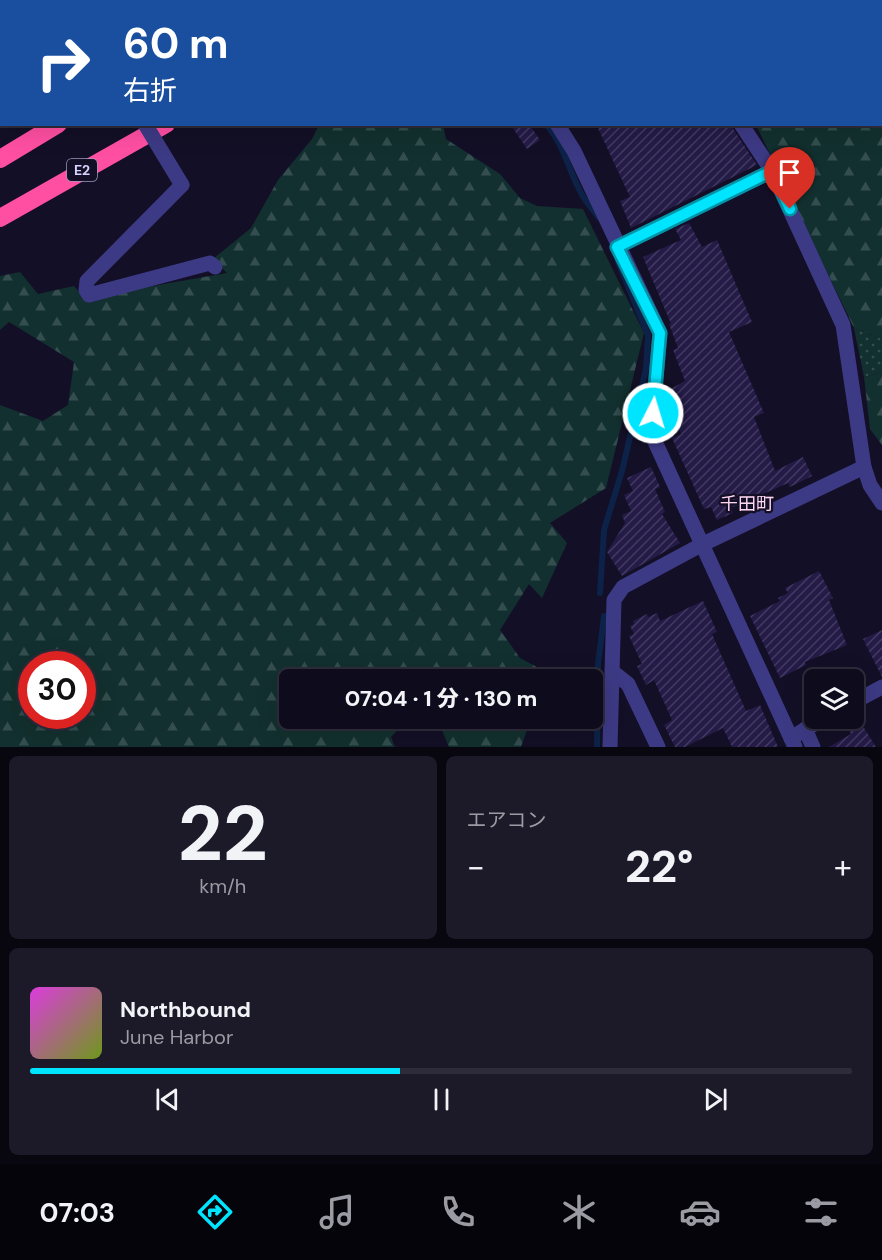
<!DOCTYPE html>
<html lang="ja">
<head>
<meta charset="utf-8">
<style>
  body { margin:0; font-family:"DM Sans","Noto Sans JP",sans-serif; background:#1c1929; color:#f1f3f6; height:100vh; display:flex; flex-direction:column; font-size:22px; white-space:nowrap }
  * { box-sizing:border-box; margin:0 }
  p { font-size:20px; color:#9b9ba3 }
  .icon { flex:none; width:33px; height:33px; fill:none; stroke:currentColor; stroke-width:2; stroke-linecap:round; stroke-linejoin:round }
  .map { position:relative; height:747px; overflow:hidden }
  .sheet { display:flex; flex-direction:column; gap:9px; padding:9px; background:#08060f; flex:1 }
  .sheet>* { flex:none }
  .banner { position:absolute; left:0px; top:0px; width:882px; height:126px; box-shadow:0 6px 24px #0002,0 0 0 2px #2e2b3b; background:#1a4fa0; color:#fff; overflow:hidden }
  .buttons { position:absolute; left:804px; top:669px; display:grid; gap:12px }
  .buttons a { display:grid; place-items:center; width:60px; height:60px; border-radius:9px; background:#0e0b1c; box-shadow:0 6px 24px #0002,0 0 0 2px #2e2b3b; font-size:30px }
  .speed { position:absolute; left:18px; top:651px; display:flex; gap:12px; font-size:30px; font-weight:700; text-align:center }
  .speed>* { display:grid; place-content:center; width:78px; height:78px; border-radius:50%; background:#0e0b1c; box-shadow:0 6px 24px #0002,0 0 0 2px #2e2b3b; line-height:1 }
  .speed .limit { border:9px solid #d22; background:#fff; color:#111 }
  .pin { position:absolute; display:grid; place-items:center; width:51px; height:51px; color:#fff; margin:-62px -26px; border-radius:50% 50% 50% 0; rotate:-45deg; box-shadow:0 0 6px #0007 }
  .pin .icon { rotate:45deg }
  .me { position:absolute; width:66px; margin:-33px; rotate:5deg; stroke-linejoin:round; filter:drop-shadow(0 0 4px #0008) }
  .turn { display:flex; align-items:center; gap:21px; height:126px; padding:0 24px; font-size:27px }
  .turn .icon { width:78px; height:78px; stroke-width:2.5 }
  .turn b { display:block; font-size:42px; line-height:51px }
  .big { font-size:45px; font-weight:800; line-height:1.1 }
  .sheet .tile { flex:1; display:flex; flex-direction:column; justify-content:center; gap:9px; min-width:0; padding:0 21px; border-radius:9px; background:#1c1929 }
  .sheet .dial { align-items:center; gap:0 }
  .dial b { font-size:78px; line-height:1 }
  .song { display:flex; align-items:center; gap:18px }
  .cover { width:72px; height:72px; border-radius:9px; background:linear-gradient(135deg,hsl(300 70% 55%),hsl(80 70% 35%)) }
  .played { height:6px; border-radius:3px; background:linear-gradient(90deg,#00e5ff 45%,#2e2b3b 45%) }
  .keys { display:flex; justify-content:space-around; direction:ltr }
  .heat { display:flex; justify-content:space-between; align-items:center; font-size:33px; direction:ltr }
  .sheet .tiles { flex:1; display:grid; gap:9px; grid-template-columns:1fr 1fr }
  .tile:last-child { grid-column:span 2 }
  .trip { position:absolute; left:279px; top:669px; width:324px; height:60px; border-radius:9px; background:#0e0b1c; box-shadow:0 6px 24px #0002,0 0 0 2px #2e2b3b; font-weight:800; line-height:60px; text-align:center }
  .menu { display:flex; height:96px; justify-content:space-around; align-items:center; background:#06040b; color:#9b9ba3 }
  .menu .icon { width:42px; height:42px }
  .menu .on { color:#00e5ff }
  .menu b { font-size:27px; color:#f1f3f6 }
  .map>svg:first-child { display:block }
  .grass { fill:url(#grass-dots) }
  .forest { fill:url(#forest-firs); fill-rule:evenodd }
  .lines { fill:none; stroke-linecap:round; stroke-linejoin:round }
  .stream { stroke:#0c2248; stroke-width:6 }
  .building { fill:url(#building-hatch) }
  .minor { stroke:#3d3a85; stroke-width:15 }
  .highway { stroke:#ff4fa3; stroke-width:18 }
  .minor-bridge { stroke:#3d3a85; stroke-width:15 }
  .route-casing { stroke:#0095a6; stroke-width:15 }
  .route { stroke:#00e5ff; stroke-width:10 }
  .labels { text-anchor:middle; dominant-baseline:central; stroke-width:4.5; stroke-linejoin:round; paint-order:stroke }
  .shield { fill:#130f26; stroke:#9e99be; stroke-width:1.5 }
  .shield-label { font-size:14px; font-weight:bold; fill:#d9d4ff }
  .quarter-label { font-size:18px; fill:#ffd6f0; stroke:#130f26 }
</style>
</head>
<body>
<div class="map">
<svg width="882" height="747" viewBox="0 0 882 747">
  <defs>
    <pattern id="grass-dots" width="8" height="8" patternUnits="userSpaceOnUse" patternTransform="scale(1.5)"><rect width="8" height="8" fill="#12302f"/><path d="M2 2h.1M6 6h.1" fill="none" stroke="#344d4e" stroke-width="1.8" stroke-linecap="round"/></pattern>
    <pattern id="forest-firs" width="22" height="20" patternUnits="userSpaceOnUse" patternTransform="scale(1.5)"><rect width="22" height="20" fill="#12302f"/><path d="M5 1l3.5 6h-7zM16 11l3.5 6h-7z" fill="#344d4e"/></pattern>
    <pattern id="building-hatch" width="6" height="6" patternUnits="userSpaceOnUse" patternTransform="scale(1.5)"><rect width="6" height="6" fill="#241b47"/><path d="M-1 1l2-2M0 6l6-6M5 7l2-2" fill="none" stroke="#433b63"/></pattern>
  </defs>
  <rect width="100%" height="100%" fill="#130f26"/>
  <path class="grass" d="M854,328L882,339V372L864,377Z"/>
  <g class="forest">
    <path d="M829,0H882V339L854,328L756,125L880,124V2L825,1Z"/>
    <path d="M319,125H443L446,139L500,174L520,198L537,206L583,209L644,333L606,488L550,523L567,543L542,598L529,584L500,630L520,658L548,673L545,679L290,680V718L408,719L391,737L395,747H0V405L43,421L68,405L74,362L9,322L0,330V276L20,272L38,294L74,286L84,298L227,273L213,259L251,228L278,180L312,139ZM32,664H82V716H32Z"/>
    <path d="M882,372V445L870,429L864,377Z"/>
    <path d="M429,719H531L521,747H449L441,728Z"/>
  </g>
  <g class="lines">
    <g class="stream">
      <path d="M546,124C563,144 568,167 579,189C583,199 592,208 598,217"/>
      <path d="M600,593L604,530L622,471L646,369L648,335L618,262"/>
      <path d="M597,747L598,664L604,616"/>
    </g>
  </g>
  <g class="building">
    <path d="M510,124H529L540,140L527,149Z"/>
    <path d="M596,124H730L757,165L631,228L620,201L630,197Z"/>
    <path d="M689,223L702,247L717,240L752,322L729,332L764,413L754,417L775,471L803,457L812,476L790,487L788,483L731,508L733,513L717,520L711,507L704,509L672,438L681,434L668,405L672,388L685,381L673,350L678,348L669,324H671L643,257L681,240L675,229Z"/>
    <path d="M651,467L660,487L655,489L665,512L662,514L680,543L622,576L607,552L625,523L622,515L631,511L624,495L633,491L627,478Z"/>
    <path d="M819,571L833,598L829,600L847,645L805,662L806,665L780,678L750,616L780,601L778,598L788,593L785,588Z"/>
    <path d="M703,601L717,632L712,634L746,711L760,705L778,747H732L723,728L685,747H675L664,725L672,720L654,680L646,685L637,666L642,664L629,636L634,634L630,626L634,624L633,621L647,614L648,617L657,613L660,621Z"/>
    <path d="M882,630V677L863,639Z"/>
    <path d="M854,712L876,747H829L851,734L842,718H854Z"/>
  </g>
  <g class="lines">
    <g class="minor">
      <path d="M468,0V2"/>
      <path d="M662,0L663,2"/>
      <path d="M94,2L95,0"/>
      <path d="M175,2L177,0"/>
      <path d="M495,2L498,0"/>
      <path d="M0,105L2,104"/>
      <path d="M557,124L574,151L660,333L651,433L795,747"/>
      <path d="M741,124L772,171L843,325L864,467L870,485L882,503"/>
      <path d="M182,185L87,281L86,290L89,295L210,263L215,267"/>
      <path d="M617,247L772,171"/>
      <path d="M614,673L628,684L658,747"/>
      <path d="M854,702L882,687"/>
      <path d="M805,729L813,747"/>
      <path d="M791,738L824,718"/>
      <path d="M610,747L614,600L623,587L701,545L864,467"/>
    </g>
    <g class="highway">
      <path d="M265,2L268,0"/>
      <path d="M391,2L394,0"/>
      <path d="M0,159L58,124"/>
      <path d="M0,218L166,124"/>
    </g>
    <path class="minor-bridge" d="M145,124L182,185"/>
  </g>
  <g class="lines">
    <defs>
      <path id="route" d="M653,413L660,333L617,247L772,171L790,209"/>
    </defs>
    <use href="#route" class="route-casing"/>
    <use href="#route" class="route"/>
  </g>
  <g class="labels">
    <rect class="shield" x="67" y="159" width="30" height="22" rx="4.5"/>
    <g class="shield-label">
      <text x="82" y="170">E2</text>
    </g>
    <g class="quarter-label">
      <text x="747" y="504">千田町</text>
    </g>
  </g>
</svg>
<div class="buttons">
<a><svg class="icon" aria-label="layers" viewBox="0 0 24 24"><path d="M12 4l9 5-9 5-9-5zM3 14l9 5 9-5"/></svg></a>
</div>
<div class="speed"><div class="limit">30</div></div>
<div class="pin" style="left:790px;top:209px;background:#d93025"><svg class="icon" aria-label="arrive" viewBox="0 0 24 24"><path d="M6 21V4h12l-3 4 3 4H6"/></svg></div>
<svg class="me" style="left:653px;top:413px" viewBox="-20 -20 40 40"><circle r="17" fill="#00e5ff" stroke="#fff" stroke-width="3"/><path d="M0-11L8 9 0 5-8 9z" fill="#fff"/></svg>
<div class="trip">07:04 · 1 分 · 130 m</div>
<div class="banner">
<div class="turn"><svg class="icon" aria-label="right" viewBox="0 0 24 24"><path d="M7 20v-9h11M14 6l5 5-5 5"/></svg><div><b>60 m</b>右折</div></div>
</div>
</div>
<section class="sheet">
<div class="tiles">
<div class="tile dial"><b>22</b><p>km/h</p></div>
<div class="tile"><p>エアコン</p>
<div class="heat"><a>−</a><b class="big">22°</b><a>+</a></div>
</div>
<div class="tile">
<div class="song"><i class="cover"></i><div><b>Northbound</b><p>June Harbor</p></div></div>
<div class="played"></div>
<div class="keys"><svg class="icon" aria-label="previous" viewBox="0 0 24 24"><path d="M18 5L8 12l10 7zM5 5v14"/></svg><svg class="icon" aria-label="pause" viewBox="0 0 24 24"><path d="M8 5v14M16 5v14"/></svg><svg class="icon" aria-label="next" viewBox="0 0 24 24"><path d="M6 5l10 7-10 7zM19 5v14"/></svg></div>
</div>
</div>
</section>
<nav class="menu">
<b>07:03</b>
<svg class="icon on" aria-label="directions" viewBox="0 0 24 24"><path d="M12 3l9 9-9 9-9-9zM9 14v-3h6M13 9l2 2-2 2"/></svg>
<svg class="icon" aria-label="music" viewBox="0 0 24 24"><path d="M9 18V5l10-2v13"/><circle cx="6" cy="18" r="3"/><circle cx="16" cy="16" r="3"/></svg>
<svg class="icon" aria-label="phone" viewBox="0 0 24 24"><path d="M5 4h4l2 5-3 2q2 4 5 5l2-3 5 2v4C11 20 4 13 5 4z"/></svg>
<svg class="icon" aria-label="climate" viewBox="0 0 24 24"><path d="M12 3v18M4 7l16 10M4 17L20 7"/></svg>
<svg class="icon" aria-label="car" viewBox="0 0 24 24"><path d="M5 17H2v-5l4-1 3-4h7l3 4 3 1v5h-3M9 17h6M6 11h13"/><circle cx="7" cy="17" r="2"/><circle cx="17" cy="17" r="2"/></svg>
<svg class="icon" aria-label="filters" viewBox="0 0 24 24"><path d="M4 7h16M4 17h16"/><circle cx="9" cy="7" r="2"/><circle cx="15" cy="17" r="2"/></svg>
</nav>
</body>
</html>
